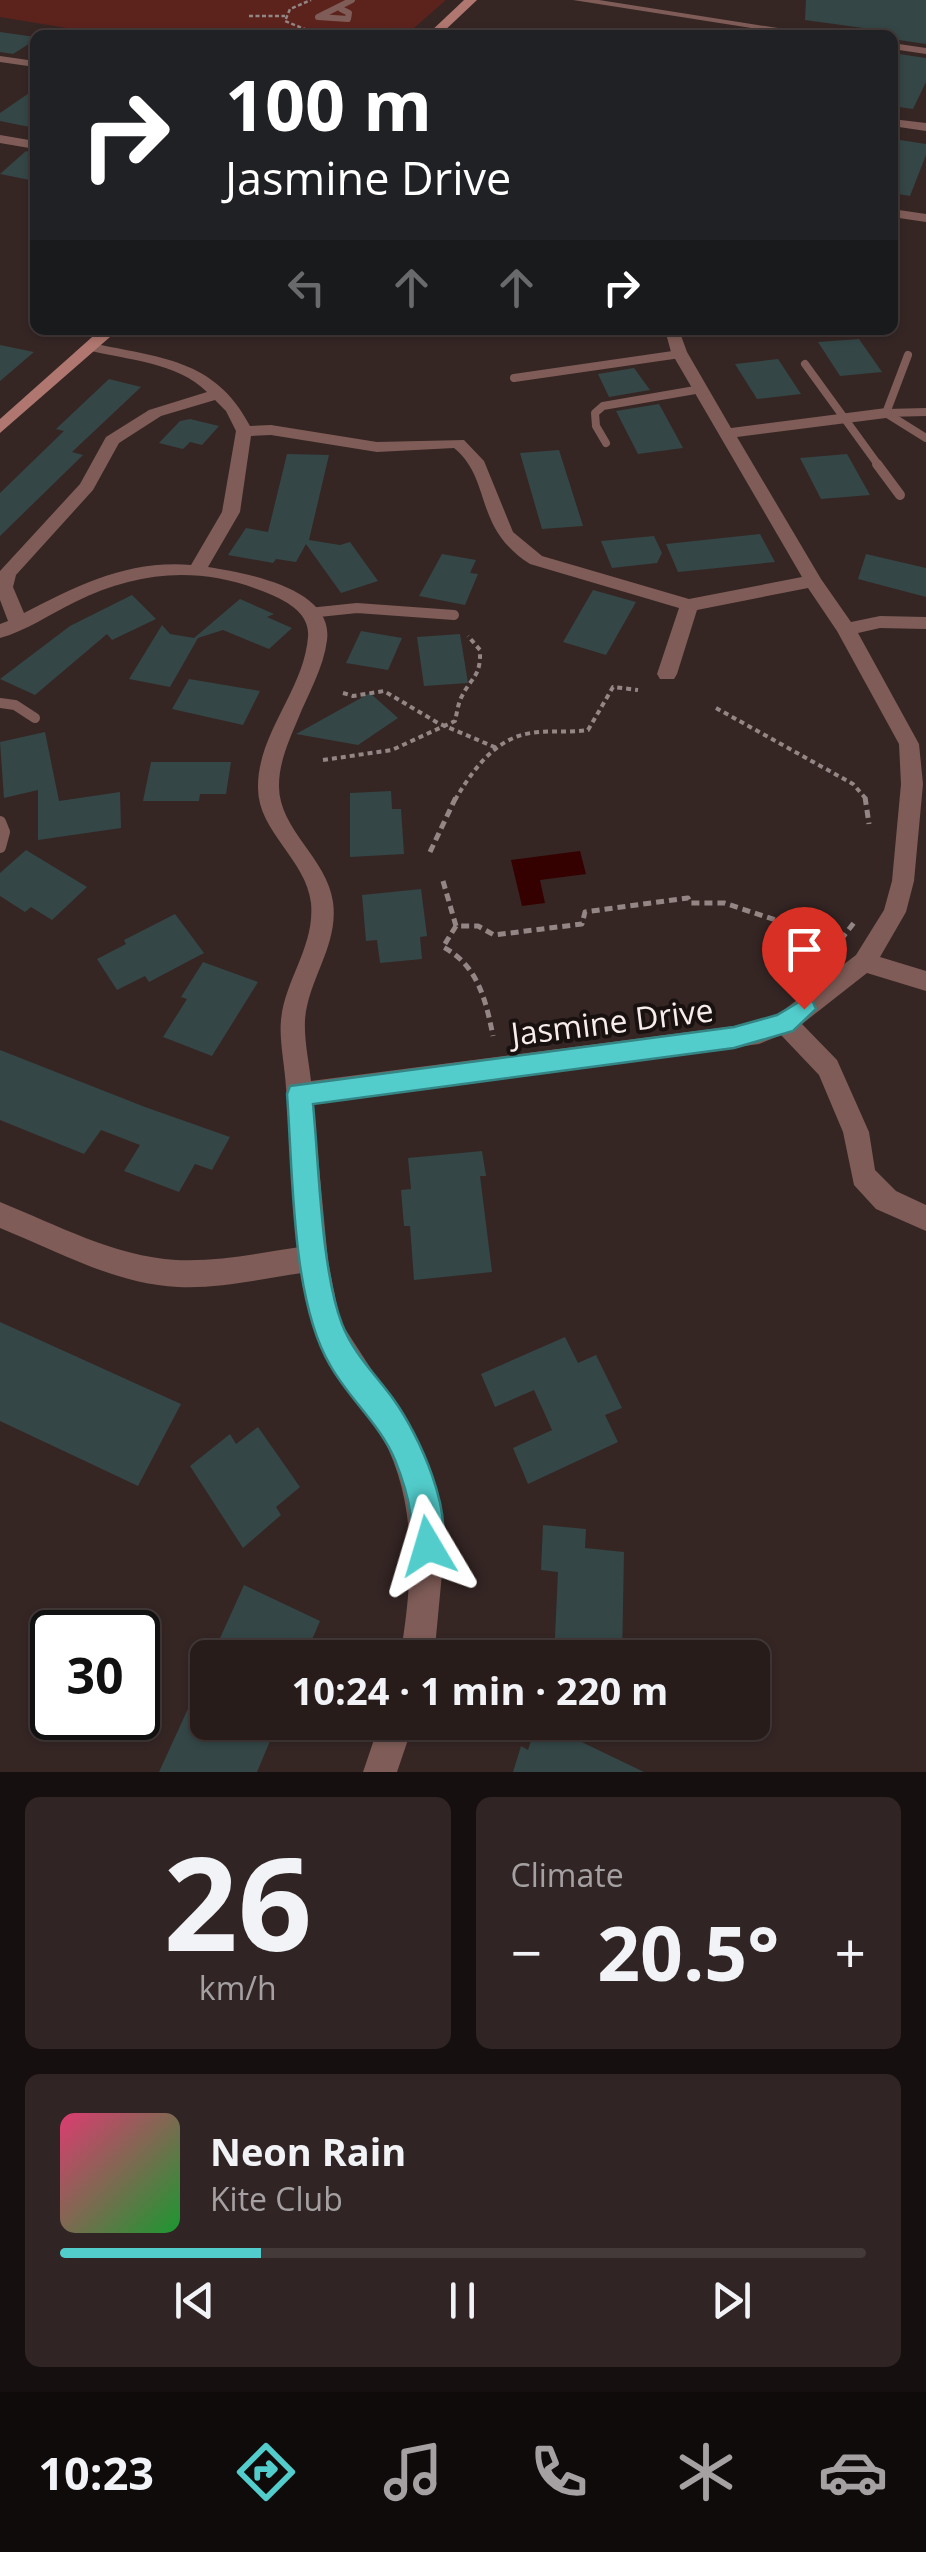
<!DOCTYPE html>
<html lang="en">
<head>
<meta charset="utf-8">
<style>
  body { margin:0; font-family:"Open Sans",sans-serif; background:#302524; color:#f1f3f6; height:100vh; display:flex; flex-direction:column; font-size:38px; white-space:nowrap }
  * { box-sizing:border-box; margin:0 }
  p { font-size:32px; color:#a5a1a3 }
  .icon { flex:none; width:55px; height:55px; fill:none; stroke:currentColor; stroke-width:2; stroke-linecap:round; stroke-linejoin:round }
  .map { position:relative; height:1772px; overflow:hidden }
  .drawer { display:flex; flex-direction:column; gap:25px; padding:25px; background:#160f0f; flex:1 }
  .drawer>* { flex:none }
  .top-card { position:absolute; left:30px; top:30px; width:868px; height:305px; border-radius:15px; box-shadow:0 2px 8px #0004,0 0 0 2px #443a3a; background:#202124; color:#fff; overflow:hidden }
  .speed { position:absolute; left:30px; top:1610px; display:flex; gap:20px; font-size:50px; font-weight:700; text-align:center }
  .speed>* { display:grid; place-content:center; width:130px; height:130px; border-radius:50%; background:#281c1b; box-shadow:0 2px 8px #0004,0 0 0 2px #443a3a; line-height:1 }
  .speed .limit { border:5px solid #111; border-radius:15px; background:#fff; color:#111 }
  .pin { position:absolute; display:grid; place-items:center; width:85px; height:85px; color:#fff; margin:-102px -42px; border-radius:50% 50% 50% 0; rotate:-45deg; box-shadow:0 0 10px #0007 }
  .pin .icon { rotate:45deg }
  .me { position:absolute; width:110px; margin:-55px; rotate:353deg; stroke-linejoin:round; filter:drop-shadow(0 0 8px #0008) }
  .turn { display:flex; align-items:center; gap:35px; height:210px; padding:0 30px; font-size:45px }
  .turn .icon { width:130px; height:130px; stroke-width:2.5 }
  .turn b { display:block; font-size:70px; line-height:85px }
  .lanes { display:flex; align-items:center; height:95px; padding:0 30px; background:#0003; justify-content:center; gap:50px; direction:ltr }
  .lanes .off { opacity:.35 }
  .big { font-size:75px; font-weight:700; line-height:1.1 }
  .drawer .tile { flex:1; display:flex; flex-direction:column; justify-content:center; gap:15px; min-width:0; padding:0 35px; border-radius:15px; background:#302524 }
  .drawer .dial { align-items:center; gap:0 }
  .dial b { font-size:130px; line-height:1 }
  .song { display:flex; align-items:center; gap:30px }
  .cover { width:120px; height:120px; border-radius:15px; background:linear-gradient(135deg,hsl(340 70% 55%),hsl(130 70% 35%)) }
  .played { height:10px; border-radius:5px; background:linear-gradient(90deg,#52cdcc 25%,#443a3a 25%) }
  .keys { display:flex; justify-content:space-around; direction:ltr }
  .heat { display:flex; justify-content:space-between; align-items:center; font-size:55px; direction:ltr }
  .drawer .tiles { flex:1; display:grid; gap:25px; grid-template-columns:1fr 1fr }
  .tile:last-child { grid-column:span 2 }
  .trip { position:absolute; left:190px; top:1640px; width:580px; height:100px; border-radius:15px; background:#281c1b; box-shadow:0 2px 8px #0004,0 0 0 2px #443a3a; font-weight:700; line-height:100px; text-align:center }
  .dock { display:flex; height:160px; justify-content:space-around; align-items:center; background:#100b0b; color:#a5a1a3 }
  .dock .icon { width:70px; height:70px }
  .dock .selected { color:#52cdcc }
  .dock b { font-size:45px; color:#f1f3f6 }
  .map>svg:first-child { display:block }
  .green { fill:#5c231d }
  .water { fill:#350000 }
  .building { fill:#344646 }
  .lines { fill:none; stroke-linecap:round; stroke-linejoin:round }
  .path-far2 { stroke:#938684; stroke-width:2.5; stroke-dasharray:4 2.5; stroke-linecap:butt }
  .path-far1 { stroke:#938684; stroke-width:4; stroke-dasharray:5 4; stroke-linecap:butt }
  .path { stroke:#938684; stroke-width:5; stroke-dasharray:8 5; stroke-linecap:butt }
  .lane-far3 { stroke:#7f5c57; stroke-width:6 }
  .lane-far2 { stroke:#7f5c57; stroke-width:8 }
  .lane-far1 { stroke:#7f5c57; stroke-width:10 }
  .lane { stroke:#7f5c57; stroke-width:12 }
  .street { fill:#7f5c57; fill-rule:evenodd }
  .secondary { fill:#af776f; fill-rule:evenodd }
  .route { fill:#52cdcc; stroke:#358585; stroke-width:2.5 }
  .labels { text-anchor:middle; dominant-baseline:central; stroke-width:8; stroke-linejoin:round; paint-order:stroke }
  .street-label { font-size:32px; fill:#f8edec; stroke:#181110 }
</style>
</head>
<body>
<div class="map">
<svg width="926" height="1772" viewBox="0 0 926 1772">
  <rect width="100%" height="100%" fill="#352624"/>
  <path class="green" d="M0,0H446L406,35H109L0,17Z"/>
  <path class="water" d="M580,851L586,874L540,880L545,903L522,906L511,860Z"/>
  <g class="building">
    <path d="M806,0H926V44L892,39V32L805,20Z"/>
    <path d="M0,32L35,37V40L13,54L0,52Z"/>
    <path d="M892,53L926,58V82L913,109L892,106Z"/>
    <path d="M35,89V128L0,121V113Z"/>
    <path d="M900,140L926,144V155L910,196L892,193V157Z"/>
    <path d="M26,151L35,153V181L0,174Z"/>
    <path d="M859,339L882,372L840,376L818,342Z"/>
    <path d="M0,345L34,352L0,381Z"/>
    <path d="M778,359L801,394L757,399L735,364Z"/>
    <path d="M634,368L650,390L609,397L598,374Z"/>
    <path d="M109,379L141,387L72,452L83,455L0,536V493L64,431L56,429Z"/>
    <path d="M659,404L683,448L638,454L616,411Z"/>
    <path d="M190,419L219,426L202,445L190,442L183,449L159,443L180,421Z"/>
    <path d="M559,450L583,526L542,529L520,453Z"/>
    <path d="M287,454L329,455L309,540L340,545L350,542L378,581L341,593L306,544L296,562L276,559L273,563L228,555L246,528L268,532Z"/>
    <path d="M847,454L870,495L821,499L800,458Z"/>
    <path d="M760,534L775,562L678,572L666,544Z"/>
    <path d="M654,536L662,553L657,563L612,568L601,541Z"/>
    <path d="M442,554L476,560L470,573L478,574L465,605L419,596Z"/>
    <path d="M866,554L926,568V597L858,579Z"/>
    <path d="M593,590L636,602L606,655L563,642Z"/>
    <path d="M132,595L156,619L112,640L107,634L35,695L0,679L70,626Z"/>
    <path d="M240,599L274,614L267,617L292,628L269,649L223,630L198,638L170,687L129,679L162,625L170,634L194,638Z"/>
    <path d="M361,631L402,638L388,670L346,663Z"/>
    <path d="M460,634L468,683L424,686L417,637Z"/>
    <path d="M189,679L260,691L243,725L172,709Z"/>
    <path d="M370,693L398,718L358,745L296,734Z"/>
    <path d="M45,732L59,801L120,792L121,828L38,840V790L4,798L0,742Z"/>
    <path d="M151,762H231L226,794H200L199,801H143Z"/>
    <path d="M391,791L392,809H401L404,854L350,857V793Z"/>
    <path d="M26,850L87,887L52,920L31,907L25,912L0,896V873Z"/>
    <path d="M421,889L427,936L420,937L422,959L380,963L377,940L366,941L362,895Z"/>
    <path d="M175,914L204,953L149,982L145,976L117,990L97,959L126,944L124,940Z"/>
    <path d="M203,962L258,982L212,1056L163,1037L187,999L181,997Z"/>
    <path d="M0,1050L145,1107L230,1137L212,1170L195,1164L179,1192L124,1171L140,1145L101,1130L84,1154L0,1120Z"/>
    <path d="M482,1151L486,1176H480L492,1272L414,1280L410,1226H404L401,1190L411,1189L408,1158Z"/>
    <path d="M0,1322L181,1404L138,1486L0,1421Z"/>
    <path d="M565,1337L578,1363L596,1355L622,1408L605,1415L618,1442L528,1484L513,1448L552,1430L534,1390L495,1407L481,1374Z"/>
    <path d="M258,1427L300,1487L276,1507L281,1515L243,1548L190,1466L230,1434L236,1444Z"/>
    <path d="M543,1525L586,1529L585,1548L624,1552L622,1658H554L558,1572L541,1570Z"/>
    <path d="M244,1585L320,1621L304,1658H289L272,1649L268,1658H211Z"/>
    <path d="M208,1665V1722H278L257,1772H159Z"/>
    <path d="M537,1722H540L644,1772H513L521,1746L528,1750Z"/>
  </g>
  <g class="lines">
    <g class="path-far2">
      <path d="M249,16H285"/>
      <path d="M307,30L285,21L290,9L311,0"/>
    </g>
    <g class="path-far1">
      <path d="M343,693L353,696L384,691L438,723L499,749"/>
      <path d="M716,708L853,784L867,800"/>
      <path d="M323,760L392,750L455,721C457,713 458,703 462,696C472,676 481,677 480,650L468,636"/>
      <path d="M455,800C472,771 495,738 531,733C550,730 569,733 588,730L613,687L638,690"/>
    </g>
    <g class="path">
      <path d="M865,797L869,824"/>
      <path d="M430,852L456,797"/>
      <path d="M443,881L456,926H478L494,935L582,924L585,912L688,898L690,903H724L840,941L856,920"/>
      <path d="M456,926L443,947C478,965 486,1001 493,1036"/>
    </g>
    <path class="lane-far3" d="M341,9L349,13L348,19L318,17L352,0"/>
    <g class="lane-far2">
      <path d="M805,364L879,466"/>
      <path d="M514,378L680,354"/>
      <path d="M886,413L908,355"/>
      <path d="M886,413L926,438"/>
      <path d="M886,413L926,412"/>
      <path d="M606,443L596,426L595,413L603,406L701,389"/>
    </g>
    <g class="lane-far1">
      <path d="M877,464L900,495"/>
      <path d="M309,613L357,608L454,615"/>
      <path d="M0,703L15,705L35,718"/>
    </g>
    <path class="lane" d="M0,822L4,832L0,847"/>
    <g class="street">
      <path d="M573,0H599L822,35H795Z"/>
      <path d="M892,43L926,48V54L892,49Z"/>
      <path d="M0,56L35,61V67L0,62Z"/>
      <path d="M892,119L926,123V131L892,126Z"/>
      <path d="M0,135L35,141V149L0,143Z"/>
      <path d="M892,209L926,214V222L892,217Z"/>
      <path d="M665,330H679L687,352L731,428L886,408L894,413L886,418L737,437L821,579L851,622L880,616L926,617V629L880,628L858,633L919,744L923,784L914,881L906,912L880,957L926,971V991L867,973L802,1024L837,1060L869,1132L875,1170L896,1191L926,1205V1231L876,1209L854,1185L843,1132L819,1075L781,1035L759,1044L313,1104L328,1261L340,1321L414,1435L438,1504L443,1563L434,1658H400C413,1577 420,1497 375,1424C338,1364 312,1350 302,1273C261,1279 219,1289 178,1287C115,1284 57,1251 0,1228V1202C57,1225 114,1256 176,1260C218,1262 259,1253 300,1247C296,1194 291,1141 286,1088C285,1066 279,1041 281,1020C285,979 315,946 311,903C306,859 258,832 258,788C257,734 304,690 308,637C310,615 290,603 272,595C203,565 140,570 75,602C50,614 26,631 0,638V624L8,621L0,600V571L80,484L106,437L149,410L207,392C177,362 127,360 87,350L85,347L92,343C159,358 215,358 250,426L271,425L377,442L464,440L484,461L513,532L542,556L689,599L802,577L671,352ZM215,400L226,411L236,431L222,512L191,565C127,560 79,585 24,613L13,587L16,575L93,490L119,443L161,416ZM271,435L377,452L454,448C493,480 472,527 530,564L679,608L657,674L660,679H674L677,674L697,610L808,588L837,631L899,744L901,784L892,881L884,910L856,955L776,1016L758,1023L311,1081C309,1062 304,1040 305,1020C308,979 339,945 333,902C327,858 278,829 279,785C279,763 289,740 298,719C308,694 324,667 327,640C334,588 245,573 208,567L240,512L251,436Z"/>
      <path d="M380,1722H414L397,1772H363Z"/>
    </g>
    <g class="secondary">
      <path d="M464,0H477L440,35H427Z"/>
      <path d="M100,330H118L0,433V419Z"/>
    </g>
  </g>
  <path class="route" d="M804,999L813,1002L816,1009L793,1031L734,1048L313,1104C319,1164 321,1270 342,1324C353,1353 376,1375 394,1400C419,1435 456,1515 439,1557L428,1562L416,1557C410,1542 413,1528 410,1512C408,1496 401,1475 395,1460C380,1424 349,1399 330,1365C291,1299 293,1171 287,1094L290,1086L734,1027L777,1015Z"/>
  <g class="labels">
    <g class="street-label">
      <text transform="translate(612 1021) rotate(-7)">Jasmine Drive</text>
    </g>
  </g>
</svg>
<div class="speed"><div class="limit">30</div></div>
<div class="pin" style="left:804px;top:1009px;background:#d93025"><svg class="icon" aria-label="arrive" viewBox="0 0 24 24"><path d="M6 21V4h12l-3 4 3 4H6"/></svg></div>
<svg class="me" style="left:428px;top:1546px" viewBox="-20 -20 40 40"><path d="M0-17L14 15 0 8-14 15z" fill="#52cdcc" stroke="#fff" stroke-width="4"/></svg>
<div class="trip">10:24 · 1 min · 220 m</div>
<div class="top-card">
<div class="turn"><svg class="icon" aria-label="right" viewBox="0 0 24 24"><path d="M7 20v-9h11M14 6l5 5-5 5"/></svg><div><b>100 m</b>Jasmine Drive</div></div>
<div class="lanes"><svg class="icon off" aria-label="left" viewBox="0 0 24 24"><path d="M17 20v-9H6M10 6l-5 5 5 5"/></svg><svg class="icon off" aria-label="ahead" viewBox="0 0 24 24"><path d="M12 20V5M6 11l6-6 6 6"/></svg><svg class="icon off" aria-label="ahead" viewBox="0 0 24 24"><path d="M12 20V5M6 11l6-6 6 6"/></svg><svg class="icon" aria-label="right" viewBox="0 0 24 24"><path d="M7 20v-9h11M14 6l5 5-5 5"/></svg></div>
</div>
</div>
<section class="drawer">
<div class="tiles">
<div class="tile dial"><b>26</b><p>km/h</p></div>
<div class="tile"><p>Climate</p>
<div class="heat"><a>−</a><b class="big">20.5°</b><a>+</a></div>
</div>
<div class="tile">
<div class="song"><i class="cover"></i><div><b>Neon Rain</b><p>Kite Club</p></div></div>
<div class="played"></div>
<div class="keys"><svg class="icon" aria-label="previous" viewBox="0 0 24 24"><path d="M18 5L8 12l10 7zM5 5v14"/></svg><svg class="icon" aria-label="pause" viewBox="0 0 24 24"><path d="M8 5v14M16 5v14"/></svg><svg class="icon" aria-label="next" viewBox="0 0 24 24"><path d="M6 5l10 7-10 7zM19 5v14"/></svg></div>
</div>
</div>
</section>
<nav class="dock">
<b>10:23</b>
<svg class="icon selected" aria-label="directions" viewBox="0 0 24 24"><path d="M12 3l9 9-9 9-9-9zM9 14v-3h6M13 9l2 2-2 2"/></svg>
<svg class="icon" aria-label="music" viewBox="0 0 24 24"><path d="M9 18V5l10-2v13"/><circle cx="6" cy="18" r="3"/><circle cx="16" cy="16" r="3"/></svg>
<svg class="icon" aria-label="phone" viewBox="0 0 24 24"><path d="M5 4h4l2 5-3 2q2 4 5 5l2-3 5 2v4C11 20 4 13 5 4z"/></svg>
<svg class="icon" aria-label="climate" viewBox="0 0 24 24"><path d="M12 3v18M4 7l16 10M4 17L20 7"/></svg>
<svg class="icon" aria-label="car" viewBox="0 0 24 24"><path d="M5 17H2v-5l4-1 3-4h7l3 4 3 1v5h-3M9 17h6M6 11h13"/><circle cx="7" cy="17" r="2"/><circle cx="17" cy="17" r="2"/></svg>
</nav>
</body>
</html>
